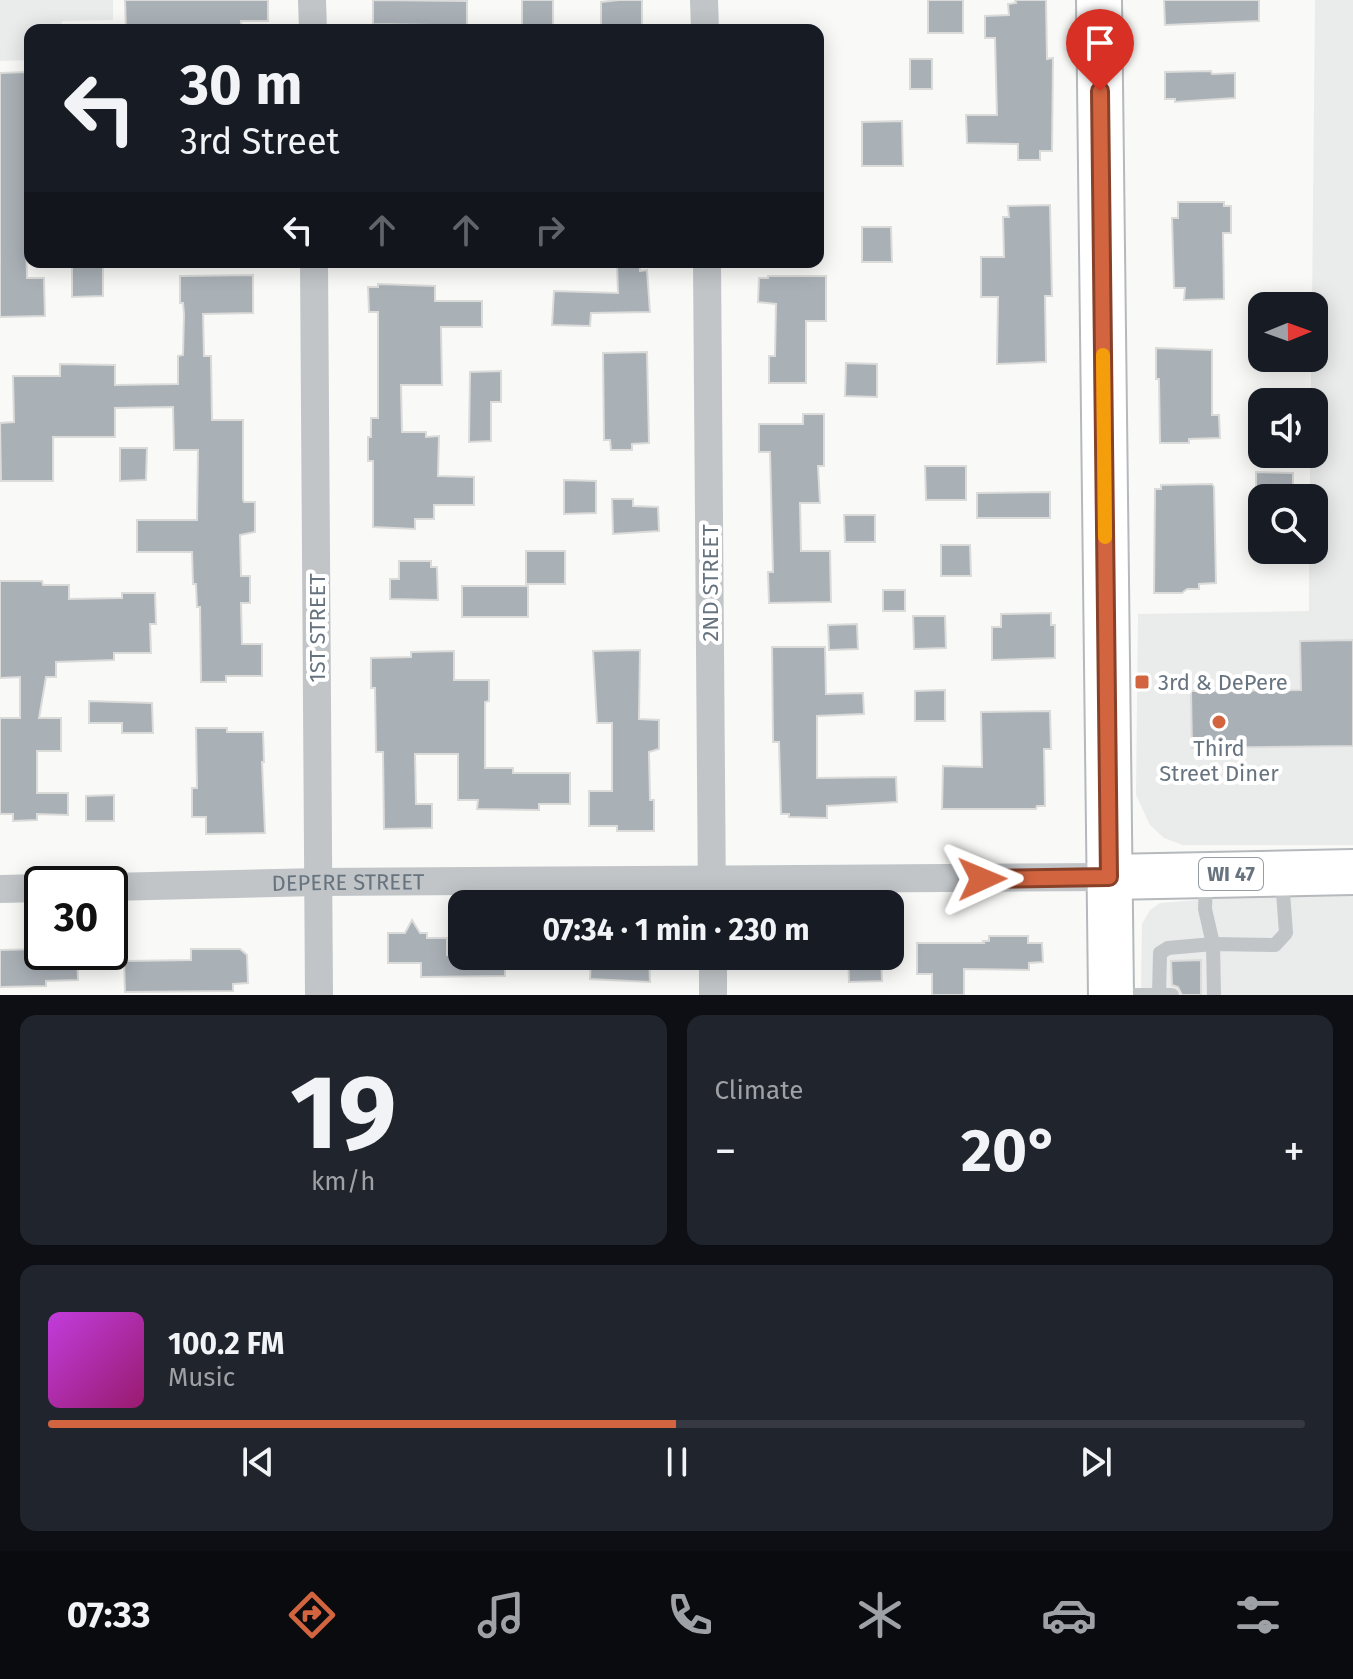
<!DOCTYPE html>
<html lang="en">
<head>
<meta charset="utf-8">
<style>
  body { margin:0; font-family:"Fira Sans",sans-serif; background:#20242c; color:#f1f3f6; height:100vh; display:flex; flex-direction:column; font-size:30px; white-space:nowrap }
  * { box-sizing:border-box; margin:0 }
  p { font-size:26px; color:#9ea1a6 }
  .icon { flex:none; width:44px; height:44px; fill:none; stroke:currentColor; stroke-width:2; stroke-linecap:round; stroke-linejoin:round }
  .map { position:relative; height:995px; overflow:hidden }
  .sheet { display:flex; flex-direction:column; gap:20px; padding:20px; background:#0d0f14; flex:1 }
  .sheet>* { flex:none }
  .banner { position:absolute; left:24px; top:24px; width:800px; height:244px; border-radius:16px; box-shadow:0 4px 20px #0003; background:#171b24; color:#f1f3f6; overflow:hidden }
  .needle { width:52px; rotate:89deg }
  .buttons { position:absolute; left:1248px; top:292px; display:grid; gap:16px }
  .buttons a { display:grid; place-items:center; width:80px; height:80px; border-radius:16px; background:#171b24; box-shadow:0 4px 20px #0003; font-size:40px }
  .speed { position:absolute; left:24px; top:866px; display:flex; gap:16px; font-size:40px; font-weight:700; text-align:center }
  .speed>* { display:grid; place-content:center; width:104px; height:104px; border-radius:50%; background:#171b24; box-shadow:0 4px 20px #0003; line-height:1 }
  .speed .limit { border:4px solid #111; border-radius:12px; background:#fff; color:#111 }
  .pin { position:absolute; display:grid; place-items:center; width:68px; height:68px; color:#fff; margin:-82px -34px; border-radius:50% 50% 50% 0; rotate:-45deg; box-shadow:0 0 8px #0007 }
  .pin .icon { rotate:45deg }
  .me { position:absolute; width:88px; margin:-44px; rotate:89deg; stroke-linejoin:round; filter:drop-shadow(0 0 6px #0008) }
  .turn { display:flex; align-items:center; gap:28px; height:168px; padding:0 24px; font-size:36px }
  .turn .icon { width:104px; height:104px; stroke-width:2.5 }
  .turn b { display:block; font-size:56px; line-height:68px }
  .lanes { display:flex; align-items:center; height:76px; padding:0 24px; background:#0003; justify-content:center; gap:40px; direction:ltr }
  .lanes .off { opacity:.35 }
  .big { font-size:60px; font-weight:700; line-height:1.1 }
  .sheet .widget { flex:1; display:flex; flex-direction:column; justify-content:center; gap:12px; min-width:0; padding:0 28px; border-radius:16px; background:#20242c }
  .sheet .dial { align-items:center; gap:0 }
  .dial b { font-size:104px; line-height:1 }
  .song { display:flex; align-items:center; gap:24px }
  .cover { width:96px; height:96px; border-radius:12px; background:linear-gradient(135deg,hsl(290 70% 55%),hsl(320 70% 35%)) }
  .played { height:8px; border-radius:4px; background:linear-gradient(90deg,#d2643f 50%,#363941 50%) }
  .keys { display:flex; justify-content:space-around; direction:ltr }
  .heat { display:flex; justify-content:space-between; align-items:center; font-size:44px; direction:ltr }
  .sheet .tiles { flex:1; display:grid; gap:20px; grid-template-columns:1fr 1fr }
  .widget:last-child { grid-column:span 2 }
  .trip { position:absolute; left:448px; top:890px; width:456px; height:80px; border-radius:16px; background:#171b24; box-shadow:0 4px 20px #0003; font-weight:700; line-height:80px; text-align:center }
  .menu { display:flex; height:128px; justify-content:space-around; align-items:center; background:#090b0e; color:#9ea1a6 }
  .menu .icon { width:56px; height:56px }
  .menu .current { color:#d2643f }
  .menu b { font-size:36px; color:#f1f3f6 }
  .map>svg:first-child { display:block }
  .built { fill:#eaebeb }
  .building { fill:#a9b0b6; stroke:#dbdbda; stroke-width:2 }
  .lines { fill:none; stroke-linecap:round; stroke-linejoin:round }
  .primary-casing { stroke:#b5b9bc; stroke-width:48 }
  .lane { stroke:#c1c5c8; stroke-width:14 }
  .street { stroke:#c1c5c8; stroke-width:28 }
  .primary { stroke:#fff; stroke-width:44 }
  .route-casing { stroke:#884129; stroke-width:20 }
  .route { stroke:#d2643f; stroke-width:14 }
  .slow { stroke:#f59e0b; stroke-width:14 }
  .poi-dot { fill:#d2643f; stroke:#fff; stroke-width:3 }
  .labels { text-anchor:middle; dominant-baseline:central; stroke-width:8; stroke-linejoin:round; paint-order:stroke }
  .shield { fill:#fff; stroke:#959ea5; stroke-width:2 }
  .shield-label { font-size:20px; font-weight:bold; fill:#67747f }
  .street-label { font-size:22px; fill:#67747f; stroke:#fff }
  .poi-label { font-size:22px; fill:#67747f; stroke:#fff; text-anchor:start }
</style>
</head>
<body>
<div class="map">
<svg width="1353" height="995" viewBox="0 0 1353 995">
  <rect width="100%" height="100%" fill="#f9f9f7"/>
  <g class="built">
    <path d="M0,0H113V20L62,21L61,30H30V60L0,61Z"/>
    <path d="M1315,0H1353V845H1183L1164,838L1150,825L1136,795L1138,614L1309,611V550H1314V498H1310V454H1314V402H1311V358H1314V306H1312Z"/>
    <path d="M1323,890H1353V995H1141L1142,924L1150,910L1160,903Z"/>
  </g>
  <g class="building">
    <path d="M125,0H268V21H241V30H126Z"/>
    <path d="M373,0L467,1V30H432V25L373,24Z"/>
    <rect x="522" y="0" width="31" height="30"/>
    <path d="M619,0H642V30H601V2Z"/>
    <rect x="928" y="0" width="35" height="33"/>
    <path d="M1015,0H1046L1047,59L1053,58L1052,151H1040V160H1018V144L967,143L966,115H997L995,38H985V16L1009,15L1008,4L1016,3Z"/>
    <path d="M1164,0H1259V21L1165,25Z"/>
    <rect x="910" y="59" width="22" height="30"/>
    <path d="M1211,71L1212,74L1235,73V98L1175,102V99H1165V72Z"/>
    <path d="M27,72V96H30V176L25,178L27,278H44L45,316L0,317V73Z"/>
    <path d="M902,121L903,166H862V122Z"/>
    <path d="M1178,202H1224V206H1231V233H1223L1224,299L1184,300L1185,288H1174L1172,218H1178Z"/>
    <path d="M1050,205L1052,296H1045L1046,362L997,364L998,297H981V257H1004L1003,217H1009L1008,206Z"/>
    <path d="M862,227H891L892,262H862Z"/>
    <path d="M640,263V271L647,270L650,312L591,313L590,326L552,325L554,291L618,293L617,264Z"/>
    <path d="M72,265H103V296L72,297Z"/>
    <path d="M253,275V313L203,314L204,356H211L212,420H243V499L244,502H255V532L240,535L241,576H250V603H241L242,644H262V676H226V682H201L200,607H197L196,584H193L192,552H137V520H197L198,450H174L173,407L115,408V437H53V481H1L0,423L14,422L13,376H60V364L115,365V385L178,384V356L183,355L184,314L183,303H180V276Z"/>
    <path d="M768,276H826V321H806V383H769V356H775L776,304L758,302L759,278H768Z"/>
    <path d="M378,284L435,286V301H482V327H441L442,385H401L402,432H426V437L439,436L438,476L474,477V505H434V519H415V529L373,527V461H368V437H371V418H378V312H369L368,287H378Z"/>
    <path d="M1156,348L1212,350V415H1219L1220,438L1189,439V443H1160L1159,379H1156Z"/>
    <path d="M647,352L649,443L632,444V450H611L610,440H604L603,353Z"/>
    <path d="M846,363L877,364V397L845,396Z"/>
    <path d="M501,371V402H491V441L469,442L470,372Z"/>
    <path d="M803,414H824V466H818L820,503H800L801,551H830L831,602L769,603L768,572H773L770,452H759V424H803Z"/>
    <path d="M120,448H147L146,480L120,481Z"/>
    <path d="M925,466H966V500H926Z"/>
    <path d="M1256,472L1293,473V498H1256Z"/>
    <path d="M564,480L596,481V513L564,514Z"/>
    <path d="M1212,484L1214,487L1216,583L1199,584V589H1187L1182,593H1154L1155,489H1161V485Z"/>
    <path d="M1050,492V518H977V493Z"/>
    <path d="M612,499H633V506L658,507L659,531L613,534Z"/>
    <path d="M844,515H875V542H845Z"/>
    <path d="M941,545H970L971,576H941Z"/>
    <rect x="526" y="551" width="39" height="33"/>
    <path d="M399,561H431V567H437L438,600L390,599V579H399Z"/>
    <path d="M0,581H42L43,585H69V599L122,598V593H155L156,624H150L151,653H114V660L56,662V677H46L39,718H61V751H37V793H68V815L37,814V820L13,821V814H0V718H20V677L0,678Z"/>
    <rect x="462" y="586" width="66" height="31"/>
    <rect x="883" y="590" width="22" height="21"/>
    <path d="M1051,613V625H1055V658L992,660V627H1001V614Z"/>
    <path d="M913,616H945L946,648L914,649Z"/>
    <path d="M857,624L858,649L829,650L828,625Z"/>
    <path d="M1353,640V746L1192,748L1191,691L1301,690L1300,641Z"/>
    <path d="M772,647H825L826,694L863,693L864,714L817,716V778L896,777L897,802L827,806V818L789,817V814H781L779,742H773Z"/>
    <path d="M640,650L639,719L659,720V749L649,752L650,800H654V831H617V826H589V791H612V723H597L593,651Z"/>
    <path d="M454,651V680H489V701L485,702V768H513V773H570V804H539V810L477,809L478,800H458V754H415L416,804H432V828L384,829L383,752H376L375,688H371V658L411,657V652Z"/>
    <path d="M945,690V721H915V691Z"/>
    <path d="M89,701L152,703L153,733H122V723H89Z"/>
    <path d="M1050,711L1051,749H1044L1045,806H1037L1036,809H942L943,766L982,767L981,712Z"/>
    <path d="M196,728H227V732H263L264,762H262L265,833L206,834V817H192V788H197Z"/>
    <path d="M114,795V821H86V796Z"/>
    <path d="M412,920L420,933H427V938H447V955L505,956V976L421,977V963H388V933H405Z"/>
    <path d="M989,936H1028V943H1042L1043,962L1029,963V970L964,969V995H932V974H917V943H984L983,941H989Z"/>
    <path d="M42,949L46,954L77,953L78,980L46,981V986L0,987V950Z"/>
    <path d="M191,949H240L247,955L248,983L233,984V991L125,992L124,961L191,960Z"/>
    <path d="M591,956H649L650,982L590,979Z"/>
    <path d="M848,956H881L882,981L849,982Z"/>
    <path d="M1201,960V995H1182L1178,987L1172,985L1171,961Z"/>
  </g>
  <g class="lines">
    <defs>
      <g id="primary">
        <path d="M1099,0L1111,995"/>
        <path d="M1109,877L1353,872"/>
      </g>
    </defs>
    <use href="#primary" class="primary-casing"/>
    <g class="lane">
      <path d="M1135,995H1172"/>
      <path d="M1159,995L1160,953L1168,948L1213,944L1205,909L1206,879"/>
      <path d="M1214,995L1213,944L1275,945L1286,933L1282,879"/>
    </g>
    <g class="street">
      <path d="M312,0L313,30"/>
      <path d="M704,0L705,30"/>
      <path d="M314,262L319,995"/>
      <path d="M707,262L712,904"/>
      <path id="s1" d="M110,887L318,882L1109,877"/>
      <path d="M0,889L42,888"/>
      <path d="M713,956V995"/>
    </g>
    <use href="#primary" class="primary"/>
  </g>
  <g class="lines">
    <defs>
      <path id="route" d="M982,879L1109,877L1100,91"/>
    </defs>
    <use href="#route" class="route-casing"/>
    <use href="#route" class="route"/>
    <path class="slow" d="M1103,355L1105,537"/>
  </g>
  <g class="poi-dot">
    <rect x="1134" y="674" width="16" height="16" rx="4"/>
    <circle cx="1219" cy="722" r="8"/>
  </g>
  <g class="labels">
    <rect class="shield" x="1199" y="858" width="64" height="32" rx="6"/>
    <g class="shield-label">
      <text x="1231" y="874">WI 47</text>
    </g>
    <g class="street-label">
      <text transform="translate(710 583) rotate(-90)">2ND STREET</text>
      <text transform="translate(317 628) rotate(-90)">1ST STREET</text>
      <text stroke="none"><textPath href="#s1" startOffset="238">DEPERE STREET</textPath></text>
    </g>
    <g class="poi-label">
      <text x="1158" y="682">3rd &amp; DePere</text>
      <text x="1219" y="748" text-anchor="middle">Third<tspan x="1219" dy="25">Street Diner</tspan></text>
    </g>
  </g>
</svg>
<div class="buttons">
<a><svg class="needle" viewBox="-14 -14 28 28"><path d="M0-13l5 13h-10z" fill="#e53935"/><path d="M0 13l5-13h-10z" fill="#9ea1a6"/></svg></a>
<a><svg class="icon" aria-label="sound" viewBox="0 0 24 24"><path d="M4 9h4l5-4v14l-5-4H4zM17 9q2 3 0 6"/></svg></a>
<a><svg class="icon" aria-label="search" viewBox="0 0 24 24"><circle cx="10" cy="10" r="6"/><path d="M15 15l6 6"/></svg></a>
</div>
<div class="speed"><div class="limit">30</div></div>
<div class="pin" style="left:1100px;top:91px;background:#d93025"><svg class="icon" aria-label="arrive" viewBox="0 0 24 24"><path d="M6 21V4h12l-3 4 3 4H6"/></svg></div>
<svg class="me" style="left:982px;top:879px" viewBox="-20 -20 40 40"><path d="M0-17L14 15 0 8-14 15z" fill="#d2643f" stroke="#fff" stroke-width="4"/></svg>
<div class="trip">07:34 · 1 min · 230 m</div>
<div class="banner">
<div class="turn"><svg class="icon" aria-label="left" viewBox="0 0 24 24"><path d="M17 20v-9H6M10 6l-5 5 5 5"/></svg><div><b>30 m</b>3rd Street</div></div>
<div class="lanes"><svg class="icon" aria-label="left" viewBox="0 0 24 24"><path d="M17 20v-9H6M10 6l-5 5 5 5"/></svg><svg class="icon off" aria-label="ahead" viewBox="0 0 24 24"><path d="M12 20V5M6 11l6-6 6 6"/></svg><svg class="icon off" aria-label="ahead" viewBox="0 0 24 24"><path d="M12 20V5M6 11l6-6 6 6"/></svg><svg class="icon off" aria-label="right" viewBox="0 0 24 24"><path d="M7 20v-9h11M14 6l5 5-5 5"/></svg></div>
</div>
</div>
<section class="sheet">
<div class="tiles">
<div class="widget dial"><b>19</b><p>km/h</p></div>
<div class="widget"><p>Climate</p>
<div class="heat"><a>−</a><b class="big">20°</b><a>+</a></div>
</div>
<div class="widget">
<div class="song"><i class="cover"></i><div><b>100.2 FM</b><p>Music</p></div></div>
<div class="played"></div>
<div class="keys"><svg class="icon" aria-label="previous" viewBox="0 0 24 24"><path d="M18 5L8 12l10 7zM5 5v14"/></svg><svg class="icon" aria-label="pause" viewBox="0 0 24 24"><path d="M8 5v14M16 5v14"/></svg><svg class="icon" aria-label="next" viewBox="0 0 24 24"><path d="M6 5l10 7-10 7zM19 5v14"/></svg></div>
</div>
</div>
</section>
<nav class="menu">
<b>07:33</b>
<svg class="icon current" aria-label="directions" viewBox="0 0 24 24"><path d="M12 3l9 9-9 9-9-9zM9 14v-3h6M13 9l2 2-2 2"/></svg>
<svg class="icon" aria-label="music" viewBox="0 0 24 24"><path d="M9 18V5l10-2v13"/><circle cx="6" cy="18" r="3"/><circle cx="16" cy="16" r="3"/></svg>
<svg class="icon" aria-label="phone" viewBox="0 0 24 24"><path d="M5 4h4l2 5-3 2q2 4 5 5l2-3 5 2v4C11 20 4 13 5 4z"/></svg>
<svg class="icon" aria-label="climate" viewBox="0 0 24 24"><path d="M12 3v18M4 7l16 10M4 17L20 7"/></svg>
<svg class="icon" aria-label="car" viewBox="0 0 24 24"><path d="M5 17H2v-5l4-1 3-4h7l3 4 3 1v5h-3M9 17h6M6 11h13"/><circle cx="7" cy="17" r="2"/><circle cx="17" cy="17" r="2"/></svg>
<svg class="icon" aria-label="filters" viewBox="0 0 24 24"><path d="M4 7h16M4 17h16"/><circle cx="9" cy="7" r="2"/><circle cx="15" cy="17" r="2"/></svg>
</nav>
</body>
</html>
